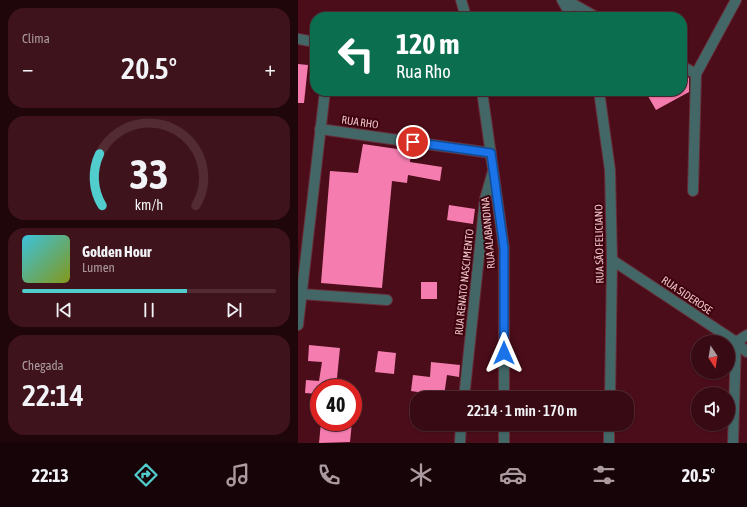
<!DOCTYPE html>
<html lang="pt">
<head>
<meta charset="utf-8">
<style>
  body { margin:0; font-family:"Asap Condensed",sans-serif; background:#3f131c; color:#f1f3f6; height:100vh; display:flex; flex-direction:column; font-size:15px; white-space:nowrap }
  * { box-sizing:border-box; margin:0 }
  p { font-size:13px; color:#ab9aa0 }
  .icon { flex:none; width:22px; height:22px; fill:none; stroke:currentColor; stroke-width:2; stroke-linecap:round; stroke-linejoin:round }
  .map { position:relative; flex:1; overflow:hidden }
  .drawer { display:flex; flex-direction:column; gap:8px; padding:8px; background:#1f060a; width:298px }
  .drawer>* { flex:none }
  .hud { position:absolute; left:12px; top:12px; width:377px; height:84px; border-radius:16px; box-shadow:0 1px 3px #0004,0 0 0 1px #522b33; background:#0b6e4f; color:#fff; overflow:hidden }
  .needle { width:26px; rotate:168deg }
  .buttons { position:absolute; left:393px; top:335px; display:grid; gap:8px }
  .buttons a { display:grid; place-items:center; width:44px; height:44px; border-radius:50%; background:#380a13; box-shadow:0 1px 3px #0004,0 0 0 1px #522b33; font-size:20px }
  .speed { position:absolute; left:12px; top:379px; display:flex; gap:8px; font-size:20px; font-weight:700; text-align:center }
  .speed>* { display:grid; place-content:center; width:52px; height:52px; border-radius:50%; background:#380a13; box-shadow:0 1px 3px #0004,0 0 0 1px #522b33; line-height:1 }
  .speed .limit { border:6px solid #d22; background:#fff; color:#111 }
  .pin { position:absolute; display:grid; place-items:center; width:34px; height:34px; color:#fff; margin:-17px; border:2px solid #fff; border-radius:50%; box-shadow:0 1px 4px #0007 }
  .me { position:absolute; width:44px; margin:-22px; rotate:0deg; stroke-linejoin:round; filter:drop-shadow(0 0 3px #0008) }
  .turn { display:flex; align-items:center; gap:14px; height:84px; padding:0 20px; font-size:18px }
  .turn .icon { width:52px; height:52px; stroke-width:2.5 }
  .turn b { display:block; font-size:28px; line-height:34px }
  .big { font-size:30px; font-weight:600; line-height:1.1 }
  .drawer .card { flex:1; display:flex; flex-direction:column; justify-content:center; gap:6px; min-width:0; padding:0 14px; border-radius:16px; background:#3f131c }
  .drawer .dial { align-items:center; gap:0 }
  .dial svg { height:104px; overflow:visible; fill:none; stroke:#522b33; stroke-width:7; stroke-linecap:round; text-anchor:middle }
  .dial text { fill:#f1f3f6; stroke:none }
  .song { display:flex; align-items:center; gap:12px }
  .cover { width:48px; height:48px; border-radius:6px; background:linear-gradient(135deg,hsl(190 70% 55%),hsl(70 70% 35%)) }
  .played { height:4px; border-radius:2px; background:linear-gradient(90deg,#52cdcd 65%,#522b33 65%) }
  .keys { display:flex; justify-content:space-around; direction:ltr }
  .heat { display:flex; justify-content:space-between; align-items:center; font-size:22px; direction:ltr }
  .trip { position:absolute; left:112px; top:391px; width:224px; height:40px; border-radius:16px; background:#380a13; box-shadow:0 1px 3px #0004,0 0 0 1px #522b33; font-weight:600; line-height:40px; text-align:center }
  .tabs { display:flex; height:64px; justify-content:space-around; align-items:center; background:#160408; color:#ab9aa0 }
  .tabs .icon { width:28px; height:28px }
  .tabs .active { color:#52cdcd }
  .tabs b { font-size:18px; color:#f1f3f6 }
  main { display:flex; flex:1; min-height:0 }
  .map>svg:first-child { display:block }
  .building { fill:#f47cae }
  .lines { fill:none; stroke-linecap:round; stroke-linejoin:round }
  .minor-casing { stroke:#682e38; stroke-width:12 }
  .minor { stroke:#436767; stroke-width:10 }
  .route-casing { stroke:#114b97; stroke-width:10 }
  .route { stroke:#1a73e8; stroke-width:7 }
  .labels { text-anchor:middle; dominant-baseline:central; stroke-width:4; stroke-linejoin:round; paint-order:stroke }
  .street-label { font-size:11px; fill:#eec6c8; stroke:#3f020f }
</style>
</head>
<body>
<main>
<section class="drawer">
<div class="card"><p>Clima</p>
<div class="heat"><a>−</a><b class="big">20.5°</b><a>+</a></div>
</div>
<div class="card dial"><svg viewBox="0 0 100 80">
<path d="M14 69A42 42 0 1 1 86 69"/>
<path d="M14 69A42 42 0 0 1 12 29" stroke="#52cdcd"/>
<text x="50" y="56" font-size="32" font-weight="700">33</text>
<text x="50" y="72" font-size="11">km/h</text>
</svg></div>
<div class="card">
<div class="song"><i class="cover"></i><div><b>Golden Hour</b><p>Lumen</p></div></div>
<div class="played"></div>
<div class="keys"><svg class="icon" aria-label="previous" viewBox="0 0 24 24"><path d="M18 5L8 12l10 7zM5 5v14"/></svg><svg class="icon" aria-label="pause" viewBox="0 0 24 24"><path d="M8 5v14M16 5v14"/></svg><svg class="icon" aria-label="next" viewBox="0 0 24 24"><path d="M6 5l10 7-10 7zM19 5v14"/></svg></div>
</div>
<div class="card"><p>Chegada</p><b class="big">22:14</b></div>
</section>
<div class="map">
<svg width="449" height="443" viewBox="0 0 449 443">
  <rect width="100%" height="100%" fill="#4b0d19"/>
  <g class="building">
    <path d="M0,64L10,65L6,103H0Z"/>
    <path d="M384,73L391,78V92L358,110L347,91H384Z"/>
    <path d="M65,144L113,151L112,162L144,167L142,181L110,175L109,183L94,181L84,288L23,283L32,171L60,173Z"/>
    <path d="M151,205L177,209L175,224L149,220Z"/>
    <rect x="123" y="282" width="16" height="17"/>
    <path d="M11,345L42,348L38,388H21V394L7,393L8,380L21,381L24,362L10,361Z"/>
    <path d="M80,351L98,353L96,374L77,372Z"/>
    <path d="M133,362L162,365L161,377L149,375L146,396L113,391L115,375L132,377Z"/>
    <path d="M23,422H54L52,442L21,443Z"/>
  </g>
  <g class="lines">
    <defs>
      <g id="minor">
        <path d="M163,0L168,17"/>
        <path d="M264,0L274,17"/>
        <path d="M268,0L298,17"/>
        <path d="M0,39L17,42"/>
        <path d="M384,66L398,74"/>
        <path d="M184,91L206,248V398"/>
        <path d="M301,91L312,170L314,260L312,398"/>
        <path d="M22,129L193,153"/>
        <path d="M395,191L398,74L438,0"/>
        <path d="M314,260L438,342L449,352"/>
        <path d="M3,294L89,300"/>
        <path d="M0,325L27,91"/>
        <path d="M166,398L187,199L195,171"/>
        <path d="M206,424V443"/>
        <path d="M162,443L163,424"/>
        <path d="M311,443V424"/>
        <path d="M435,443L438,342L449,335"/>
      </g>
    </defs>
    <use href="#minor" class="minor-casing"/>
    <use href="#minor" class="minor"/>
  </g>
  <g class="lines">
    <defs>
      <path id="route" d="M115,142L193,153L206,248V353"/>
    </defs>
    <use href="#route" class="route-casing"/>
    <use href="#route" class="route"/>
  </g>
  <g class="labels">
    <g class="street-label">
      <text transform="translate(62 122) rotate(8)">RUA RHO</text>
      <text transform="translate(190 233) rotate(-95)">RUA ALABANDINA</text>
      <text transform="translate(301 244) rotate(-91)">RUA SÃO FELICIANO</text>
      <text transform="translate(166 282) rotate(-84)">RUA RENATO NASCIMENTO</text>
      <text transform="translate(389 295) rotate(34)">RUA SIDEROSE</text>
    </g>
  </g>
</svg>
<div class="buttons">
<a><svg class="needle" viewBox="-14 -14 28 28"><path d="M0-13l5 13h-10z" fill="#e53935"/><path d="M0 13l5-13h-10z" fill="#ab9aa0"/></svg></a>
<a><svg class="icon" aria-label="sound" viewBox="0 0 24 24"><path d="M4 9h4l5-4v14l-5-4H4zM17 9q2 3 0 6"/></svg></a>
</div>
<div class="speed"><div class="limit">40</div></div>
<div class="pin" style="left:115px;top:142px;background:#d93025"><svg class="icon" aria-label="arrive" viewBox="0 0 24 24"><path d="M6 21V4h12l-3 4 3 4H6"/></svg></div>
<svg class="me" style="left:206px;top:353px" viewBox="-20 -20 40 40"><path d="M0-17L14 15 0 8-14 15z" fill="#1a73e8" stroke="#fff" stroke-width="4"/></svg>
<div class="trip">22:14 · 1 min · 170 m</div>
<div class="hud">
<div class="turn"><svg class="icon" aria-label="left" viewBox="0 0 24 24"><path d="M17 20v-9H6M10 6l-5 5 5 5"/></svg><div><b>120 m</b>Rua Rho</div></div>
</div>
</div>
</main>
<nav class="tabs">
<b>22:13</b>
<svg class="icon active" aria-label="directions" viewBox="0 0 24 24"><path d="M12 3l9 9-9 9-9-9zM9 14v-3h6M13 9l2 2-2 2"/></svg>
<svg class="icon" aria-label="music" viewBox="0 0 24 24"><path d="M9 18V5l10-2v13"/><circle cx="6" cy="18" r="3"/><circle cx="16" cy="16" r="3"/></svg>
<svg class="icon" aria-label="phone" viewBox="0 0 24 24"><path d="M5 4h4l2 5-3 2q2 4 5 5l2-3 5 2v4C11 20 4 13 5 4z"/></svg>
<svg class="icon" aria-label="climate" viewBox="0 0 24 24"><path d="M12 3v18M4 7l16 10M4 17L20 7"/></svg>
<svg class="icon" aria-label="car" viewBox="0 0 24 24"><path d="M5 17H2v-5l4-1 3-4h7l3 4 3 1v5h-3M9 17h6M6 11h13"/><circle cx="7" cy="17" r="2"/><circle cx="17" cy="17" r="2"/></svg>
<svg class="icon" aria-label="filters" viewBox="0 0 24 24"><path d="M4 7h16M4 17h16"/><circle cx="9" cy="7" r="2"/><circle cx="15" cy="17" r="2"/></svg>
<b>20.5°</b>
</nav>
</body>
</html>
